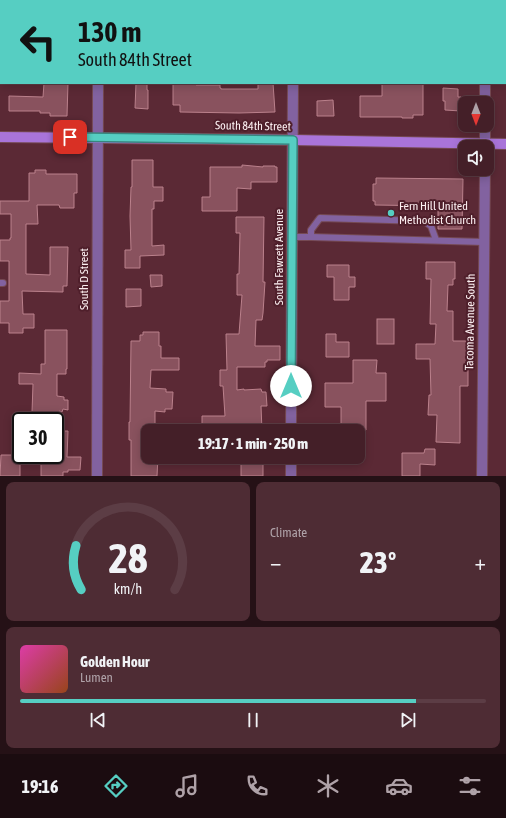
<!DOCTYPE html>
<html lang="en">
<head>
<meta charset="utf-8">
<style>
  body { margin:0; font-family:"Asap Condensed",sans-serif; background:#4e2c34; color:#f1f3f6; height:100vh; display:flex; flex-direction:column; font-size:15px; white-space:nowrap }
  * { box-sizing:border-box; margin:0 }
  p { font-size:13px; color:#afa2a8 }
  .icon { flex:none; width:22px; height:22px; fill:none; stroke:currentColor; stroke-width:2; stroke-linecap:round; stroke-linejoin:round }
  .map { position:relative; height:476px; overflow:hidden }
  .panel { display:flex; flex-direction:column; gap:6px; padding:6px; background:#251116; flex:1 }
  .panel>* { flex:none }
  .guide { position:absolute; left:0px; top:0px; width:506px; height:84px; box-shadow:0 2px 10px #0003,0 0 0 1px #5c3d45; background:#56cec2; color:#111; overflow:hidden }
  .needle { width:26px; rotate:180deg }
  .tools { position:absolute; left:458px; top:96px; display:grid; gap:8px }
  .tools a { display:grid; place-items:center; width:36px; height:36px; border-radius:8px; background:#441f28; box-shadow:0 2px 10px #0003,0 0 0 1px #5c3d45; font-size:20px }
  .speed { position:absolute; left:12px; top:412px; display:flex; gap:8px; font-size:20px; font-weight:700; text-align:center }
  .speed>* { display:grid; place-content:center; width:52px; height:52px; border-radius:50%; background:#441f28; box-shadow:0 2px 10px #0003,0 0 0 1px #5c3d45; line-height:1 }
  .speed .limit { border:2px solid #111; border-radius:6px; background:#fff; color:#111 }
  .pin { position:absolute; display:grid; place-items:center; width:34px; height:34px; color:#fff; margin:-17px; border-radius:8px; box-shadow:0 2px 6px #0006 }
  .me { position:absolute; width:44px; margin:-22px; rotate:0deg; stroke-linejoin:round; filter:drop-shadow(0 0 3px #0008) }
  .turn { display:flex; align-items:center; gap:14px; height:84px; padding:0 12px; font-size:18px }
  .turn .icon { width:52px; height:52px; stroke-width:2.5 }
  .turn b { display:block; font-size:28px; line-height:34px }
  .big { font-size:30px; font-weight:800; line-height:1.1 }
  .panel .widget { flex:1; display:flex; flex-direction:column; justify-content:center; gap:6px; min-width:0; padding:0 14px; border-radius:8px; background:#4e2c34 }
  .panel .dial { align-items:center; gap:0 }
  .dial svg { height:104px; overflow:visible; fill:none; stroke:#5c3d45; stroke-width:7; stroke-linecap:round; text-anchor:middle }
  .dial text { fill:#f1f3f6; stroke:none }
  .song { display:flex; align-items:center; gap:12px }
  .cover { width:48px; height:48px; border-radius:6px; background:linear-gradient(135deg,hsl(320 70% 55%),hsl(20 70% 35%)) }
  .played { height:4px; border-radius:2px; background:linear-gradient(90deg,#56cec2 85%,#5c3d45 85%) }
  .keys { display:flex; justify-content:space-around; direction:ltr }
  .heat { display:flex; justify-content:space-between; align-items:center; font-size:22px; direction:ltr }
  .panel .tiles { flex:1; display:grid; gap:6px; grid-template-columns:1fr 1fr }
  .widget:last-child { grid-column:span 2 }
  .trip { position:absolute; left:141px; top:424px; width:224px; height:40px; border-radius:8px; background:#441f28; box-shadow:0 2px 10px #0003,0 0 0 1px #5c3d45; font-weight:800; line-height:40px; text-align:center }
  .tab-bar { display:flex; height:64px; justify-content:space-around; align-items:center; background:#1b0c10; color:#afa2a8 }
  .tab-bar .icon { width:28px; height:28px }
  .tab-bar .current { color:#56cec2 }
  .tab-bar b { font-size:18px; color:#f1f3f6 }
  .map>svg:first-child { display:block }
  .building { fill:#89525e; stroke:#bb818c }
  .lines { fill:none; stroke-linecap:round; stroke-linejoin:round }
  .service-casing { stroke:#754953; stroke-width:8 }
  .minor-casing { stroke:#754953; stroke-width:12 }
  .secondary-casing { stroke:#754953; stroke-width:12 }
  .service { stroke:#8262a0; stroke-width:6 }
  .minor { stroke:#8262a0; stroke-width:10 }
  .secondary { stroke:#a974d9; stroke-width:10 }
  .route-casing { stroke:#38867e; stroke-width:10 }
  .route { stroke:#56cec2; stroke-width:7 }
  .poi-dot { fill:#56cec2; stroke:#4f1f2b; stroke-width:1.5 }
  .labels { text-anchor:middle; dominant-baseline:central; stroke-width:4; stroke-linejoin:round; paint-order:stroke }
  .street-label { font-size:12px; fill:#fceff1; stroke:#4f1f2b }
  .poi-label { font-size:12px; fill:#fceff1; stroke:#4f1f2b; text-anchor:start }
</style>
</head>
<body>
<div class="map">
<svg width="506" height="476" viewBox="0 0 506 476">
  <rect width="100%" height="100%" fill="#5b2935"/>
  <g class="building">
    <path d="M44,83H68L67,116H50V113H40V111H9V96L43,97Z"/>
    <path d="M136,83H147V90H148V109L135,108Z"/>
    <path d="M173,83H196V85H220V88H221V89H258V83H273L275,112L239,113L180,112V105H173Z"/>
    <path d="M382,83H423V115H413V118H402V117H360V96H382Z"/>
    <path d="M443,88L458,89V97H461V111L445,110V101H443Z"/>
    <path d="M333,100L334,116H317V101Z"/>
    <path d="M132,160H153V187H163V201H154V209H152V246L164,245V255L140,256V268H125V250H131L130,216L131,187H132Z"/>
    <path d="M242,165L263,167V166H275V167H277V182H251V189L237,188V211H202V197H210V167H242Z"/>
    <path d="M35,170H46V174H77V193H74V208H60L59,205H37L38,224H26V274L50,275V247H68L67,286H63V292L22,291L23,314H34V328H23V333H9V323H0V301H9V261H0V240H10V238H11V214H0V201H29V173H35Z"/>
    <path d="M376,178L463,179L462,229H438V206L375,205V201H373V184H376Z"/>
    <path d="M236,217H264L263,282H265L263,313L262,320H256L255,346H280V360H267V362H265V367H237V390L244,389V390L261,389L262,392H266L267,406H261L262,431H202V416H225L223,386H220V370H227L226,334H239L242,295H237V274H239L240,233H236Z"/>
    <path d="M426,262H455V279H453V285H448L447,311H453V341H467V369H468V386H460V443L436,442L437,415H428L429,395H431L430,359H416V344H435L436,324H430L431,279H426Z"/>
    <path d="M327,265H349V277H355V287H349V300H334V277H327Z"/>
    <path d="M150,275H162V286L151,287Z"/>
    <path d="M126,289H141V306L126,307Z"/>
    <rect x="377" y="319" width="17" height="25"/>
    <path d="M45,330H67V369H66V374H57V396L64,397V400H68V410L63,409L62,412L59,411V421H34V412H32L33,384H19V373L41,374V364H45Z"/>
    <path d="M143,332H159V346H161V358H179V370H151L150,388L166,389V392H173L172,409H165V412L155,411V431H148V457H158L157,476H131V440H129V422H130L131,341H140V335H143Z"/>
    <path d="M326,334H336V342H349V357H326Z"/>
    <path d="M353,360H377L376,373H386V401H366V430H341V407H325V383H353Z"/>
    <path d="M55,431H68L67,457H81L80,470H68V472H63V476H41V455H55Z"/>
    <path d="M425,449H435V465L420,464V476H402V453H424Z"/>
    <path d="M1,455H20V476H0Z"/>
    <rect x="241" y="461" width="22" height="15"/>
  </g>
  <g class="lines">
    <defs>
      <g id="service">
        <path d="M421,0L422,1"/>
        <path d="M292,237H311L484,242"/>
        <path d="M311,237V230L320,218L424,221L431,226L436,240"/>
        <path d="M0,283H3"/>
      </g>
      <g id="minor">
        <path d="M98,1V0"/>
        <path d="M294,1V0"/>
        <path d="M485,1V0"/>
        <path d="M485,103V83"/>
        <path d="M485,147V125"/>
        <path d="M291,431L293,83"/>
        <path d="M97,476L98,83"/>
        <path d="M291,476V457"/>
        <path d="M482,476L485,169"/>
      </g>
      <path id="secondary" d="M0,137L293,140L506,144"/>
    </defs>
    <use href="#service" class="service-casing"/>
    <use href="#minor" class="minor-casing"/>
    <use href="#secondary" class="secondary-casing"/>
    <use href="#service" class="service"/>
    <use href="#minor" class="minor"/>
    <use href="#secondary" class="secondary"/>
  </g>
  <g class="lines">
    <defs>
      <path id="route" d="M70,137L293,140L291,386"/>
    </defs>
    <use href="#route" class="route-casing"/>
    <use href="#route" class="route"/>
  </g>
  <circle class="poi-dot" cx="391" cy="213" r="4"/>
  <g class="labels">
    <g class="street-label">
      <text transform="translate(253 126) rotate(1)">South 84th Street</text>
      <text transform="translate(279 257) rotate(-90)">South Fawcett Avenue</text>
      <text transform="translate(84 279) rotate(-90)">South D Street</text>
      <text transform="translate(470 322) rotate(-89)">Tacoma Avenue South</text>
    </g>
    <g class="poi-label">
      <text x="399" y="206">Fern Hill United<tspan x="399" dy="14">Methodist Church</tspan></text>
    </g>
  </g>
</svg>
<div class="tools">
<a><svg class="needle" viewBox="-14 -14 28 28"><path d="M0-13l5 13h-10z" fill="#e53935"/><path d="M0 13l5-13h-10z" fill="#afa2a8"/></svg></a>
<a><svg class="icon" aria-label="sound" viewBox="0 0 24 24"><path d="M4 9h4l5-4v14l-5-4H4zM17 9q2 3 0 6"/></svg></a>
</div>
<div class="speed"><div class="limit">30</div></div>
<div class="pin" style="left:70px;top:137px;background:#d93025"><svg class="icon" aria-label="arrive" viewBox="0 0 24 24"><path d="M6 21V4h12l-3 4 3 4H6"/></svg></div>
<svg class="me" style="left:291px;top:386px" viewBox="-20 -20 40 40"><circle r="19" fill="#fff"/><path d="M0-13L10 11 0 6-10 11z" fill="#56cec2"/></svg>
<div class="trip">19:17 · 1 min · 250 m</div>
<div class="guide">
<div class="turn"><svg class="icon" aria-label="left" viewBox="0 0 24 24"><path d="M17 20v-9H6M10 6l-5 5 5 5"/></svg><div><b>130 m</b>South 84th Street</div></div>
</div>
</div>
<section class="panel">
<div class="tiles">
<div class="widget dial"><svg viewBox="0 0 100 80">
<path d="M14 69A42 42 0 1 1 86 69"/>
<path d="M14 69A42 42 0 0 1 10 35" stroke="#56cec2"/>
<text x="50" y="56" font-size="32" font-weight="700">28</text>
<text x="50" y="72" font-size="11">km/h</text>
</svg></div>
<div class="widget"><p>Climate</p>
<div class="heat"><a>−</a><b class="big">23°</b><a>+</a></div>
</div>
<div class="widget">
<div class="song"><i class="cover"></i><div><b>Golden Hour</b><p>Lumen</p></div></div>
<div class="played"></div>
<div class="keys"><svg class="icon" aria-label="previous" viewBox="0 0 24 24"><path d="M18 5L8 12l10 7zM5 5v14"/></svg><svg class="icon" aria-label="pause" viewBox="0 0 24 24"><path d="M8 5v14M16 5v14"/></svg><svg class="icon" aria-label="next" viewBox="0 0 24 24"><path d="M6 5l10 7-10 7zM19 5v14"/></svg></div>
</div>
</div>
</section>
<nav class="tab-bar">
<b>19:16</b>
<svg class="icon current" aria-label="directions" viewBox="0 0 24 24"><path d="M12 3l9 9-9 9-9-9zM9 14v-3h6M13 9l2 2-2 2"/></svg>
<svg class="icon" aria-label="music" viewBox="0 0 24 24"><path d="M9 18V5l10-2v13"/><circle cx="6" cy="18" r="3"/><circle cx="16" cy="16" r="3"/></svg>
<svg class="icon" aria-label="phone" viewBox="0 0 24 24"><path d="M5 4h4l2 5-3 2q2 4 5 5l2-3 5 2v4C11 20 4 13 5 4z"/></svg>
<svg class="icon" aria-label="climate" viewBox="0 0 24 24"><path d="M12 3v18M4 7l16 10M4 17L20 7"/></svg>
<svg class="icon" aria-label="car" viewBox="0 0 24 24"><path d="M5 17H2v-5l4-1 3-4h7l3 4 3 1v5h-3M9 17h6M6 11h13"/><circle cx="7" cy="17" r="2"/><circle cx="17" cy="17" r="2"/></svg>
<svg class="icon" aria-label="filters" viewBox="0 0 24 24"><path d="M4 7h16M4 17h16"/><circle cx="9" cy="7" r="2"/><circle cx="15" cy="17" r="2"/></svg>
</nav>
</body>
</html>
